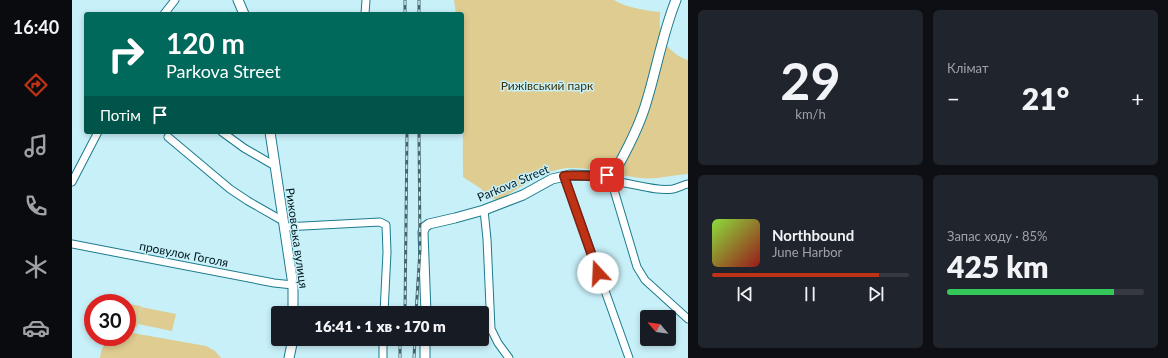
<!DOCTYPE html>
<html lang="uk">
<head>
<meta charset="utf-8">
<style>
  body { margin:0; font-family:Lato,sans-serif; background:#20242c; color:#f1f3f6; height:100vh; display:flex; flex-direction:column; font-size:15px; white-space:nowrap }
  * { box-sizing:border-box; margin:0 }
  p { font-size:13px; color:#9ea1a6 }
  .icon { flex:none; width:22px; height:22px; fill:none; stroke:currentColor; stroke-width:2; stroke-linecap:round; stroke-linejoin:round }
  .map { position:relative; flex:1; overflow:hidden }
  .panel { display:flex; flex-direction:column; gap:10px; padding:10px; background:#0d0f14; width:480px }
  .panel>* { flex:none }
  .guide { position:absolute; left:12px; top:12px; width:380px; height:122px; border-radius:4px; box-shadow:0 2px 6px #0003; background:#00695c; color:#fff; overflow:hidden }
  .needle { width:26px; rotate:298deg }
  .fabs { position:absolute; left:568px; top:310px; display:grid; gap:8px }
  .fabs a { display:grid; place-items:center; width:36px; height:36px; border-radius:4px; background:#171b24; box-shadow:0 2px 6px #0003; font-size:20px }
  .speed { position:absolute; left:12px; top:294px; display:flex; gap:8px; font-size:20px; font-weight:700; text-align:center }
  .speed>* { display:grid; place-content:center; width:52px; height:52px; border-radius:50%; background:#171b24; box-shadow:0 2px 6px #0003; line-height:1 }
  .speed .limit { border:6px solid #d22; background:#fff; color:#111 }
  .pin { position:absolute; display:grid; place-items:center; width:34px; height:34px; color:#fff; margin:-17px; border-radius:8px; box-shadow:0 2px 6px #0006 }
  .me { position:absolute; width:44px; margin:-22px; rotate:340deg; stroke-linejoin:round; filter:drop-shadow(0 0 3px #0008) }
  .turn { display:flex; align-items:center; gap:14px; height:84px; padding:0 16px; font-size:18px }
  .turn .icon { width:52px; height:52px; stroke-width:2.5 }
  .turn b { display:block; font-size:28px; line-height:34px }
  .then { display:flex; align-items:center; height:38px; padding:0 16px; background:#0003; gap:8px; font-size:15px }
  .big { font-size:30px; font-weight:800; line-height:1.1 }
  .panel .widget { flex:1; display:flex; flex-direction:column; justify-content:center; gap:6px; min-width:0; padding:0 14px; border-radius:6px; background:#20242c }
  .panel .dial { align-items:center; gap:0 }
  .dial b { font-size:52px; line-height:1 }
  .song { display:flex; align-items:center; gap:12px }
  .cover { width:48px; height:48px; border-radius:6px; background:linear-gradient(135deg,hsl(90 70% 55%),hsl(0 70% 35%)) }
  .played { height:4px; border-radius:2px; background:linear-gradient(90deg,#be3316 85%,#363941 85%) }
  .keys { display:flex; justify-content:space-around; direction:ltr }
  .heat { display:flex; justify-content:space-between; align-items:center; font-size:22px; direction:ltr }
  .charge { height:6px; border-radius:3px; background:linear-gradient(90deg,#34c759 85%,#363941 0) }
  .panel .tiles { flex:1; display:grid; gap:10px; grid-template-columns:repeat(2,1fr) }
  .trip { position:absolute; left:199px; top:306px; width:218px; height:40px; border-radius:4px; background:#171b24; box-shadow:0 2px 6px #0003; font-weight:800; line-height:40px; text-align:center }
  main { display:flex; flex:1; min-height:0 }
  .tab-bar { display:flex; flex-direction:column; width:72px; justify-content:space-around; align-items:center; background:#090b0e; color:#9ea1a6 }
  .tab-bar .icon { width:28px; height:28px }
  .tab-bar .active { color:#be3316 }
  .tab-bar b { font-size:18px; color:#f1f3f6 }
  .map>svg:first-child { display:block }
  .green { fill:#decc91 }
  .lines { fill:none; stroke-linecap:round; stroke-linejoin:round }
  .street-casing { stroke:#1c7b8d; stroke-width:9 }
  .secondary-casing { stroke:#1c7b8d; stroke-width:11 }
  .street { stroke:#fff; stroke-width:7 }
  .secondary { stroke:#fff; stroke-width:9 }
  .rail-casing { stroke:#46646a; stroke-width:3 }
  .rail { stroke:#c8f0f9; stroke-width:1.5; stroke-dasharray:4.5; stroke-linecap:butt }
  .route-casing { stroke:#7c210e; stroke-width:10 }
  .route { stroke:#be3316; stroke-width:7 }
  .labels { text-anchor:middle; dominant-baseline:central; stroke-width:3; stroke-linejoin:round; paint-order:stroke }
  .park-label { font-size:12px; fill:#3c3109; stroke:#c8f0f9 }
  .street-label { font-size:12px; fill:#021a1f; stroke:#c8f0f9 }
</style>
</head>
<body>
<main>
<nav class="tab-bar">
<b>16:40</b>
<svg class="icon active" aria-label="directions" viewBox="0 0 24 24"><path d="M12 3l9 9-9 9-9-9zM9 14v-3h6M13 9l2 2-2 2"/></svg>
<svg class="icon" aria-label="music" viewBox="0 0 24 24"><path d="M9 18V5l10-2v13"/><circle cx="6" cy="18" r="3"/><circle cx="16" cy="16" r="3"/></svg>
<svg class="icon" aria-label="phone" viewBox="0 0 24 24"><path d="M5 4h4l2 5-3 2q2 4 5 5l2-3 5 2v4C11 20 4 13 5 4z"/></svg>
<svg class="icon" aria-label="climate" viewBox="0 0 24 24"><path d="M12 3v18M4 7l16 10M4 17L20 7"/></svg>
<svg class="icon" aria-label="car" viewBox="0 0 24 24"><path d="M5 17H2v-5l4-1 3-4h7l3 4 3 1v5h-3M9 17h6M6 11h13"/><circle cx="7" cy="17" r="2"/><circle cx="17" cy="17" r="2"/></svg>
</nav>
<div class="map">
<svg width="616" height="358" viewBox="0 0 616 358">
  <rect width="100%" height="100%" fill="#c8f0f9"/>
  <g class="green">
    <path d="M382,0H542C552,7 576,11 588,12C588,18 587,25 589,31C591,45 603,56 616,60V174C600,175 584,180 568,178C544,175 520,167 495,168C471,170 447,189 426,200L419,198L408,188L391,177L390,14H384Z"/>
    <path d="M56,304L69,306L65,327L55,325Z"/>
    <path d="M69,307L104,314L100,331L66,324Z"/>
    <path d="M55,332L134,346L143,351L149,358H28C29,349 32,343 39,337H55Z"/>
  </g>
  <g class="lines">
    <defs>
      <g id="street">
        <path d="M92,14L103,0"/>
        <path d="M293,14L294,0"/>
        <path d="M150,132L172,148L203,166"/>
        <path d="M96,137L158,189L176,201L211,221"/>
        <path d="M535,175L542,190L565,267L573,280L616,319"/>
        <path d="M492,176L557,358"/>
        <path d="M538,181C558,182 582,192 601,189C606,188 611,185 616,184"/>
        <path d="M0,182L26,132"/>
        <path d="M412,210L415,239L419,329L426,343L437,358"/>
        <path d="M212,227L308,222L314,225L315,252L312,313"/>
        <path d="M0,244L202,283L221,285"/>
        <path d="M311,358V339"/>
      </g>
      <g id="secondary">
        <path d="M166,0L172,14"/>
        <path d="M198,132L221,285V313"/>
        <path d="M354,313L351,232L353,227L357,224L383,218L412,210L451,195L480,179L498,175L530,176L538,173L547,164C558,144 569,122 575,100C585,67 591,32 604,0"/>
        <path d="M217,358L221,339"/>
        <path d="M353,358V339"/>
      </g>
    </defs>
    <use href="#street" class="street-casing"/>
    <use href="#secondary" class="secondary-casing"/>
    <use href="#street" class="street"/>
    <use href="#secondary" class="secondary"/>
    <defs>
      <g id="rail">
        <path d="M333,14V0"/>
        <path d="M347,14V0"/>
        <path d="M333,313L335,132"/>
        <path d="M344,313L348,250L347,132"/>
        <path d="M328,358V339"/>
        <path d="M342,358L343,339"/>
      </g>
    </defs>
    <use href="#rail" class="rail-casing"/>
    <use href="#rail" class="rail"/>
  </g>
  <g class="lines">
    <defs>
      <path id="route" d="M526,273L492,176C506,174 521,178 535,175"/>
    </defs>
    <use href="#route" class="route-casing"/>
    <use href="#route" class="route"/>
  </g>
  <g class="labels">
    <g class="park-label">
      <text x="475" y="85">Рижівський парк</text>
    </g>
    <g class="street-label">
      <text transform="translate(441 183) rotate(-23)">Parkova Street</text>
      <text transform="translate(225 238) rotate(82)">Рижовська вулиця</text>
      <text transform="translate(112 254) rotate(11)">провулок Гоголя</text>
    </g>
  </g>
</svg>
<div class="fabs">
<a><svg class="needle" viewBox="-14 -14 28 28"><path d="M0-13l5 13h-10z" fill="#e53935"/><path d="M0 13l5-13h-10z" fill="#9ea1a6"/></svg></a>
</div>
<div class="speed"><div class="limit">30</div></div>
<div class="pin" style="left:535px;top:175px;background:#d93025"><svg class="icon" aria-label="arrive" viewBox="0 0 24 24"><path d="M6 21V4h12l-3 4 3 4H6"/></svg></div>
<svg class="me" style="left:526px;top:273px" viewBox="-20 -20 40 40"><circle r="19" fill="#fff"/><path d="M0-13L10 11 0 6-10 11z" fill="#be3316"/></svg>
<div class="trip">16:41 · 1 хв · 170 m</div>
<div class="guide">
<div class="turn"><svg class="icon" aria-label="right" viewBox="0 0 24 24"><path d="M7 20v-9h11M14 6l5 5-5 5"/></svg><div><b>120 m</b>Parkova Street</div></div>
<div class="then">Потім<svg class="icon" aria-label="arrive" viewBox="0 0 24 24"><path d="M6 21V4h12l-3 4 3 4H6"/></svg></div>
</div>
</div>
<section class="panel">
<div class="tiles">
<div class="widget dial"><b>29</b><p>km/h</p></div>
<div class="widget"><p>Клімат</p>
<div class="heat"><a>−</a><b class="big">21°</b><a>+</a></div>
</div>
<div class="widget">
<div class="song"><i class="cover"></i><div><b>Northbound</b><p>June Harbor</p></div></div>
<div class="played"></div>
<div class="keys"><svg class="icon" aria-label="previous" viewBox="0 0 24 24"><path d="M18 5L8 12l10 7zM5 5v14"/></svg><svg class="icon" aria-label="pause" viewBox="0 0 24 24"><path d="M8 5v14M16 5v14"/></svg><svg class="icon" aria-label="next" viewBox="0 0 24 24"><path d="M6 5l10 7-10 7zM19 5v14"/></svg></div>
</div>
<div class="widget"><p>Запас ходу · 85%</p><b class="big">425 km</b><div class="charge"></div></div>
</div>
</section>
</main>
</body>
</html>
